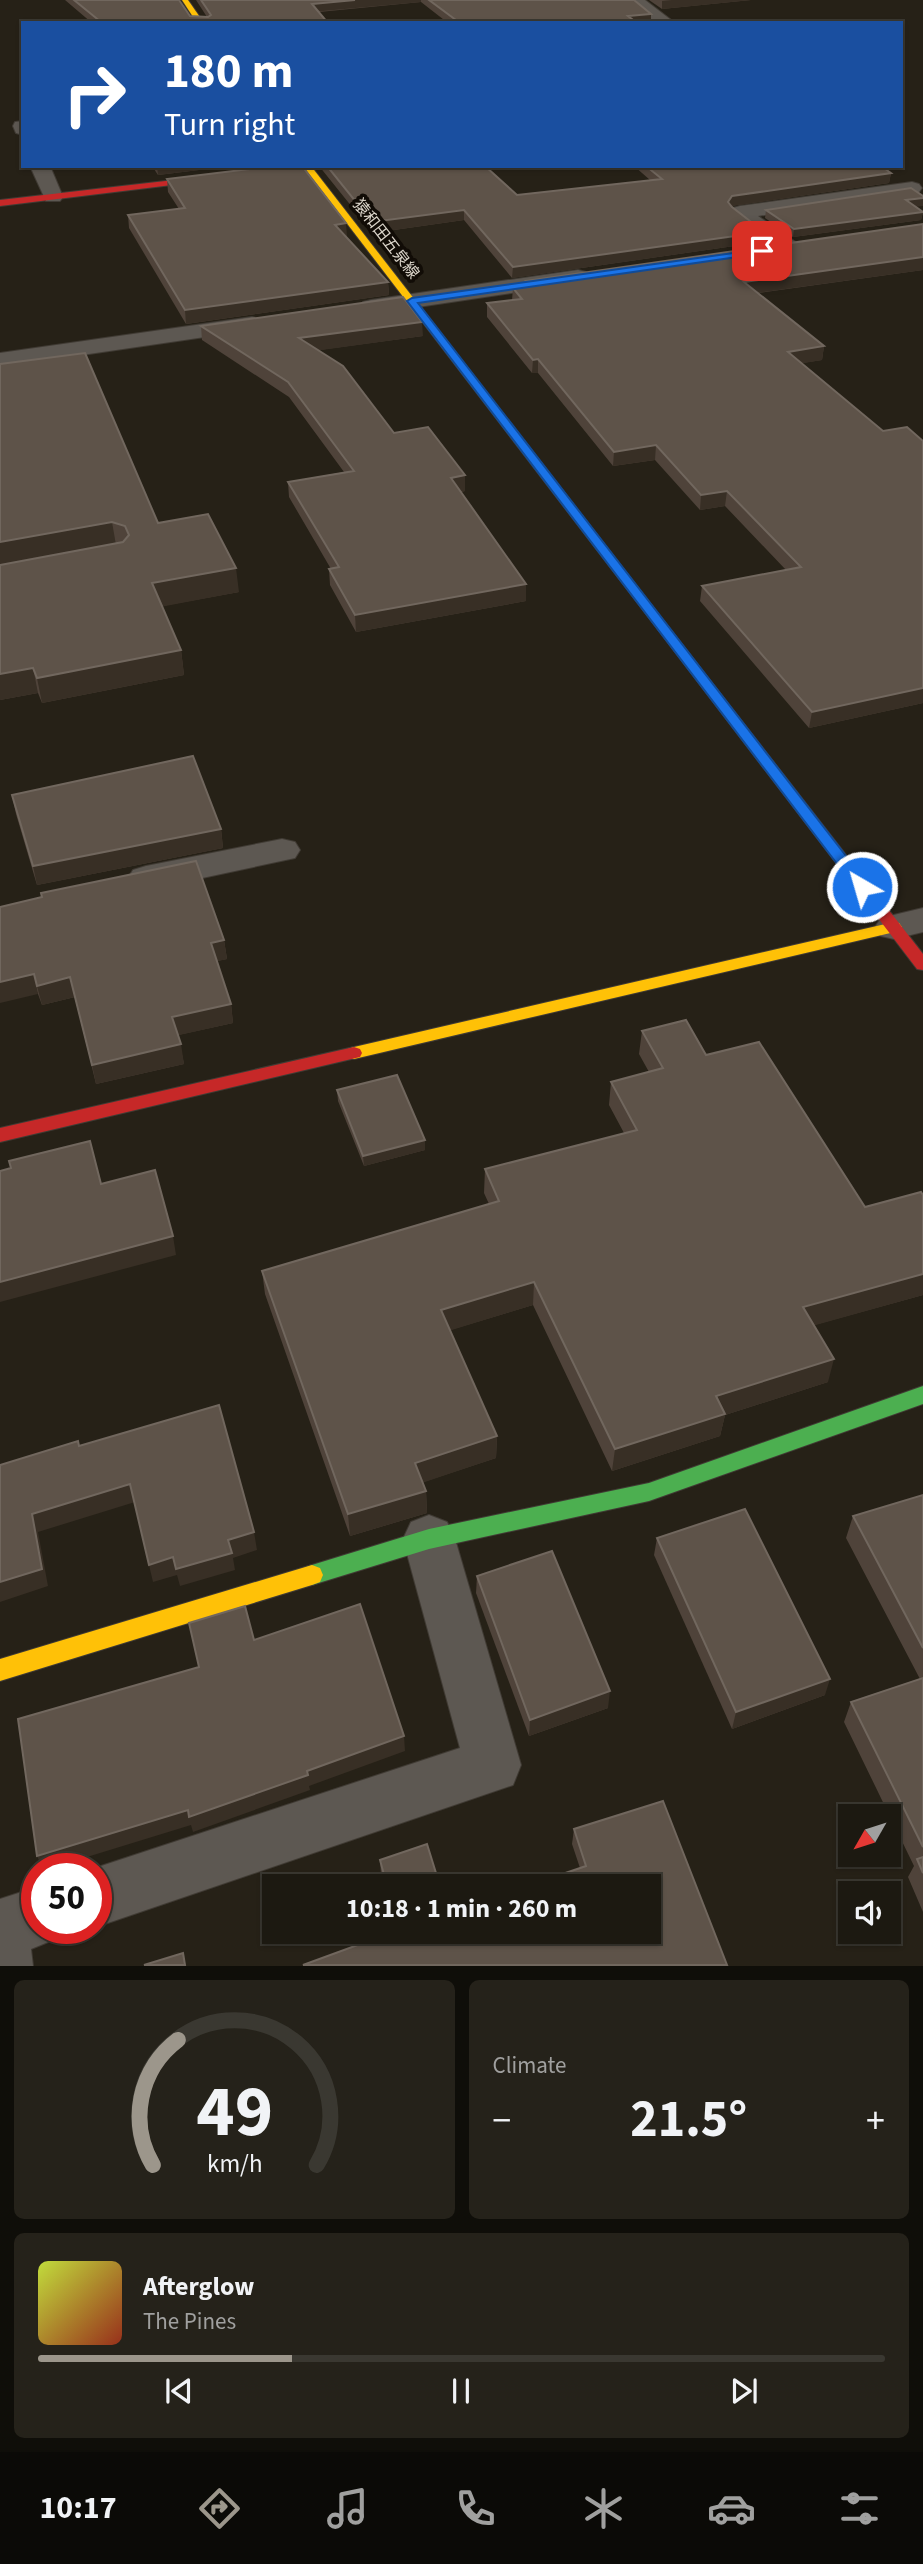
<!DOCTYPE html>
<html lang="en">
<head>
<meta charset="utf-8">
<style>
  body { margin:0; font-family:"Source Sans 3","Noto Sans JP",sans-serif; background:#25221a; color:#f1f3f6; height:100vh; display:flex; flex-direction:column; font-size:26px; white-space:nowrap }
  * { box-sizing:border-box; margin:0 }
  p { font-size:23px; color:#a0a09f }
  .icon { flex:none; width:38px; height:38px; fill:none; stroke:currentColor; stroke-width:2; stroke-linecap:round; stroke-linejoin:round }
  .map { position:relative; height:1966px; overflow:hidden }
  .drawer { display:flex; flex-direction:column; gap:14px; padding:14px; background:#0f0e09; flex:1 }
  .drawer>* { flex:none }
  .banner { position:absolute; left:21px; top:21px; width:882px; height:147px; border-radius:0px; box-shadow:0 2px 5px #0004,0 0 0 2px #3a3831; background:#1a4fa0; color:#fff; overflow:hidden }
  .needle { width:46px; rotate:231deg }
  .controls { position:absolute; left:838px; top:1804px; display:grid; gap:14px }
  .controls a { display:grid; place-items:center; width:63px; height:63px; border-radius:0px; background:#1c1911; box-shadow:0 2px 5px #0004,0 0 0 2px #3a3831; font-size:35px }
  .speed { position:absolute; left:21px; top:1853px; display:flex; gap:14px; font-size:35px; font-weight:700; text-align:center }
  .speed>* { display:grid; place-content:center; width:91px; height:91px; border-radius:50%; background:#1c1911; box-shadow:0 2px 5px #0004,0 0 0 2px #3a3831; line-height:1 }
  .speed .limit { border:10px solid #d22; background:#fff; color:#111 }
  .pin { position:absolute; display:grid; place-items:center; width:60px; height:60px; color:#fff; margin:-30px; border-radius:14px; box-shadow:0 4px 10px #0006 }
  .me { position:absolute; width:77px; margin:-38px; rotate:322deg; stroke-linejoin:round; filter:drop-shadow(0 0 5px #0008) }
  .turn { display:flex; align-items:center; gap:24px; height:147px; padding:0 28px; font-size:32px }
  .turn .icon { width:91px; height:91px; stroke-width:2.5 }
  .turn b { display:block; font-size:49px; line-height:60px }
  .big { font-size:52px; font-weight:700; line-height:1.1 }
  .drawer .tile { flex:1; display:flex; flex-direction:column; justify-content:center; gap:10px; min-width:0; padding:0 24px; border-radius:10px; background:#25221a }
  .drawer .dial { align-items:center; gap:0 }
  .dial svg { height:182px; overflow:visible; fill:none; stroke:#3a3831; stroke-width:7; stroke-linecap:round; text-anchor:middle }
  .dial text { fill:#f1f3f6; stroke:none }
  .song { display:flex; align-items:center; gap:21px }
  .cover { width:84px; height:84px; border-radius:10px; background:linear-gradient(135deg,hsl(70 70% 55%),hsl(10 70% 35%)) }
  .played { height:7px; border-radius:4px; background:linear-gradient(90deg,#9c968b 30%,#3a3831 30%) }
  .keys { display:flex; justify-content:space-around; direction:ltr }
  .heat { display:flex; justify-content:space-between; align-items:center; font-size:38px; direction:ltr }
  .drawer .tiles { flex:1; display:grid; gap:14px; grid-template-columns:1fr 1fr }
  .tile:last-child { grid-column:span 2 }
  .trip { position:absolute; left:262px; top:1874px; width:399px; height:70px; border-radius:0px; background:#1c1911; box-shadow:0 2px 5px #0004,0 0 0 2px #3a3831; font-weight:700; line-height:70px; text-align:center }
  .dock { display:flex; height:112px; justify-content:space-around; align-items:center; background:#0b0a07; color:#a0a09f }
  .dock .icon { width:49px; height:49px }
  .dock .selected { color:#9c968b }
  .dock b { font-size:32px; color:#f1f3f6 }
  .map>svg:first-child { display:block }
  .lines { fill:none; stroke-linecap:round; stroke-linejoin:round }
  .street-casing { stroke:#403b34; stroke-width:2 }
  .fast-casing { stroke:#403b34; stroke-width:2 }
  .slow-casing { stroke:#403b34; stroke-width:2 }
  .jam-casing { stroke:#403b34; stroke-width:2 }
  .street { fill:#5d5852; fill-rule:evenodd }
  .fast { fill:#4caf50; fill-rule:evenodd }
  .slow { fill:#ffc107; fill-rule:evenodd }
  .jam { fill:#c62828; fill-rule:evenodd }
  .wall { fill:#4f433a }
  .shaded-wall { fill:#382f25 }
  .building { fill:#5e5349; stroke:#71675e; stroke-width:2 }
  .route { fill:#1a73e8; stroke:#114b97; stroke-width:2 }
  .labels { text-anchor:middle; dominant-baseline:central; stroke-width:7; stroke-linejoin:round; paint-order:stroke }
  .far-street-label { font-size:16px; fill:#dbd5ca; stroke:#110c06 }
</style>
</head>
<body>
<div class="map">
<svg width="923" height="1966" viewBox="0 0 923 1966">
  <rect width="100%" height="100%" fill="#262117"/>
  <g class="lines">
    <defs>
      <g id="street">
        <path d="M627,0H645L675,23H656Z"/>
        <path d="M23,121V135L16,133L13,126L15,122Z"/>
        <path d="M30,166H50L63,197L60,201H46Z"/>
        <path d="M912,182L919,184L922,188L919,192L758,216L797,243L800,248L797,253H781L730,212L733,208L740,206Z"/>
        <path d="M578,270L586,272L589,277L586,282L371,314L363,312L360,307L363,302L371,300Z"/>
        <path d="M252,317L260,319L264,324L260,329L0,367V353Z"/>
        <path d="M282,839L295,842L300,850L295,858L146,890L133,886L128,878L133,870L146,866Z"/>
        <path d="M923,908V932L894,939L881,936L875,927L881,918Z"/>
        <path d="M429,1515L447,1522L455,1539L521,1765L513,1785L96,1927V1869H92L460,1748L403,1539L411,1522Z"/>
        <path d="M37,1887V1928H62L58,1938L31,1949L33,1966H0V1899Z"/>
      </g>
      <path id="fast" d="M923,1386V1404L649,1501L429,1549L312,1585L304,1582L301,1575L304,1568L312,1565L429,1529L649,1483Z"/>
      <g id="slow">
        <path d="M182,0H188L204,23H197Z"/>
        <path d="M303,166H311L667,625V631H659Z"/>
        <path d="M894,922L899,923L902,927L899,931L354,1059L348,1057L346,1053L348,1049L354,1047Z"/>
        <path d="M312,1565L320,1568L323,1575L320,1582L312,1585L0,1681V1659Z"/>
      </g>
      <g id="jam">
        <path d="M218,175L221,179L0,206V200Z"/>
        <path d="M663,624L667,625L923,954V970L917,969L659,631L657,628Z"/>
        <path d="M354,1047L360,1049L362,1053L360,1057L0,1142V1128Z"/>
      </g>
    </defs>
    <use href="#street" class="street-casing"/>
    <use href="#fast" class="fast-casing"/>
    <use href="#slow" class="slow-casing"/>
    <use href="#jam" class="jam-casing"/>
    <use href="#street" class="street"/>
    <use href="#fast" class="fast"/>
    <use href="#slow" class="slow"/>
    <use href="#jam" class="jam"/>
  </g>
  <g class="wall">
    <path d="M65,0H179L190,16L207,17L196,0H634L651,14V22L646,23H448L421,2L319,12L328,23H92Z"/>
    <path d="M649,0H751L662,9Z"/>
    <path d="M152,166H232L158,175Z"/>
    <path d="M319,166H485L517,195L650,180L634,166H881L891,173L889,183L731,206L762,242L512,278L464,220L373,233Z"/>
    <path d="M167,179L346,223V236L388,282L389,295L186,324L129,228L128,215L179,209L168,192Z"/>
    <path d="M923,196V206H916L923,212L921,220L793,237L765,218L766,210Z"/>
    <path d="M923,224V270L758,293L824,346L822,360L802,363L883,431L923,441V703L809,728L700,601L702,586L786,570L725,506L700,510L655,460L613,466L538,373H532L487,317V303L512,300L513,288L526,286V281Z"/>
    <path d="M201,326L423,336L319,350L394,433L465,475V491L461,492L526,601L356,632L330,585L329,569H331L289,497L288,482L344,472L289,397L202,340Z"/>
    <path d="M0,364L158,523L239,592L162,606L181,650L184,675L42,703L38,693L0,700Z"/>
    <path d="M12,795L221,829L223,848L37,885L16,814Z"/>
    <path d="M0,907L224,940L227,959L217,961L231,1004L233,1023L178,1035L184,1064L96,1084L75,997L42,1005L38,994Z"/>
    <path d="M642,1031L706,1055L865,1207L923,1195V1295L814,1325L828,1382L725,1415L720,1436L612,1471L533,1305L450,1330L497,1436L496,1458L423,1482L426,1491L427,1513L350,1536L265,1294L262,1271L489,1204L484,1193L485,1169L624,1133L609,1105L611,1082L649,1072L639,1054Z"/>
    <path d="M337,1090L425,1140V1150L364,1166L338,1101Z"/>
    <path d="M923,1495V1912L908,1877L914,1866L844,1722L851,1702L920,1679L846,1538L853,1516Z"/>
    <path d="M657,1538L825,1695L732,1729L654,1555Z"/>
    <path d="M477,1576L608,1708L529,1736L476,1593Z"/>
    <path d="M574,1829L649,1932L580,1868L572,1844Z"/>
    <path d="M380,1860L440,1886H384L381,1875Z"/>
  </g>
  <g class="shaded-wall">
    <path d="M355,0H421V2L312,12V4Z"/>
    <path d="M672,0H751L662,9V1Z"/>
    <path d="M651,14V22L627,23L628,16Z"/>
    <path d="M157,166H232L158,175Z"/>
    <path d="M891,173L889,183L731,206L728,202L732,196Z"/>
    <path d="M923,198V206L905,208L906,200Z"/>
    <path d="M464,210V220L373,233L372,222Z"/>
    <path d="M923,212L921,220L793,237L794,229Z"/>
    <path d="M346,223L347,236L336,238L335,225Z"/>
    <path d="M764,232L762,242L512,278L513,267Z"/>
    <path d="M923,257V270L743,295L744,282Z"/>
    <path d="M388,282L389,295L186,324L185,310Z"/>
    <path d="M422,322L423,336L300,353L299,338Z"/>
    <path d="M824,346L822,360L787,366L788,352Z"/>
    <path d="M538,359V373H532L533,360Z"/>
    <path d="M656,445L655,460L613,466L614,452Z"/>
    <path d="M465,475V491L451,493V478Z"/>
    <path d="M727,491L725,506L700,510L701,495Z"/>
    <path d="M112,522L116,545L0,567V542Z"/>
    <path d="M236,568L239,592L155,608L152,583Z"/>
    <path d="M526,584V601L356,632L355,615Z"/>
    <path d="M181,650L184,675L42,703L37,678Z"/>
    <path d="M33,668L38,693L0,700V674Z"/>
    <path d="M923,688V703L809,728L812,712Z"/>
    <path d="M221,829L223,848L37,885L33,866Z"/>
    <path d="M224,940L227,959L214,962L211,943Z"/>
    <path d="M34,974L38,994L0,1003V982Z"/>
    <path d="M70,977L75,997L42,1005L37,986Z"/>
    <path d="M231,1004L233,1023L175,1036L172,1017Z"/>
    <path d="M181,1044L184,1064L96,1084L92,1065Z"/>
    <path d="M425,1140V1150L364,1166L363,1156Z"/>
    <path d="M173,1236L176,1255L0,1302V1282Z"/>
    <path d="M923,1274V1295L798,1330L803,1307Z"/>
    <path d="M534,1282L533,1305L442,1333L441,1310Z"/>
    <path d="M834,1359L828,1382L725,1415L720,1436L612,1471L615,1449L716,1396Z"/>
    <path d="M497,1436L496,1458L416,1485L415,1463Z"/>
    <path d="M130,1484L135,1502L38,1532L48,1586L0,1602V1582L32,1514Z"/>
    <path d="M426,1491L427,1513L350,1536L348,1514Z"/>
    <path d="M254,1532L257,1550L233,1558L235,1570L180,1586L177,1575L153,1582L149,1565Z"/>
    <path d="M830,1679L825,1695L732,1729L736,1712Z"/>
    <path d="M610,1691L608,1708L529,1736L530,1720Z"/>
    <path d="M404,1736L405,1751L309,1786L310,1790L193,1832L191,1825L48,1869H43L37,1856L307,1771Z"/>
  </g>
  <g class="building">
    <path d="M74,0H179L190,16L208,17L211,15L201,0H355L312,4L328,23H100L101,22Z"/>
    <path d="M429,0H634L651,14L628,16L637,23H460Z"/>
    <path d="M275,166H302L346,223L335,225L388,282L185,310L128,215L185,208L167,179Z"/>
    <path d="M327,166H485L517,195L662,179L646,166H881L891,173L732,196L728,202L732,207L764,232L513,267L464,210L372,222Z"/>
    <path d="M911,188L923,196V198L906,200L923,212L794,229L766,210Z"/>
    <path d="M923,224V257L744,282L824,346L788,352L883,431L907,427L923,441V688L812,712L702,586L801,567L727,491L701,495L656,445L614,452L538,359L533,360L487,303L522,299L513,288L531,286L526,281Z"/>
    <path d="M403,297L422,322L299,338L343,366L394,433L428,427L465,475L451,478L526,584L355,615L329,569L339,567L288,482L354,471L288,382L201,326Z"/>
    <path d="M85,353L158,523L208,514L236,568L152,583L181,650L37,678L33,668L0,674V565L123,542L129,535L125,526L112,522L0,542V364Z"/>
    <path d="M193,756L221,829L33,866L12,795Z"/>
    <path d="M196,861L224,940L211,943L231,1004L172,1017L181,1044L92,1065L70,977L37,986L34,974L0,982V907L42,897L41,893Z"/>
    <path d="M686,1020L706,1055L759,1042L865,1207L921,1192L923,1195V1274L803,1307L834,1359L716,1396L725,1414L615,1449L534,1282L441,1310L497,1436L415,1463L426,1491L348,1514L262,1271L499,1201L485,1169L637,1130L611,1082L663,1068L642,1031Z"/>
    <path d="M397,1075L425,1140L363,1156L337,1090Z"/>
    <path d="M90,1141L101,1184L155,1170L173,1236L0,1282V1171L11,1168L9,1161Z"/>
    <path d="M219,1405L254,1532L228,1540L232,1553L176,1569L173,1557L149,1565L130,1484L32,1514L42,1569L0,1582V1465L78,1441L79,1446Z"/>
    <path d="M923,1495V1648L853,1516Z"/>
    <path d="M745,1509L830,1679L736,1712L657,1538Z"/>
    <path d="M552,1551L610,1691L530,1720L477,1576Z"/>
    <path d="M360,1604L404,1736L307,1771L308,1775L189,1817L188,1810L37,1856L18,1719L199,1667L189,1623L245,1606L254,1640Z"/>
    <path d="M923,1678V1847L851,1702Z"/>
    <path d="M663,1801L727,1965H303L393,1932H649V1886H527L586,1866L574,1829Z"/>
    <path d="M427,1844L440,1886H387L380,1860Z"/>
    <path d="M923,1857V1873L917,1859Z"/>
    <path d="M183,1953L185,1965H144Z"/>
  </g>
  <path class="route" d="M762,249L765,250V253L418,303L867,883L869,887L862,892L857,890L407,301L412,298Z"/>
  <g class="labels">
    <g class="far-street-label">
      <text transform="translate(386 239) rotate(52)">猿和田五泉線</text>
    </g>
  </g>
</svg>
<div class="controls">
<a><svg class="needle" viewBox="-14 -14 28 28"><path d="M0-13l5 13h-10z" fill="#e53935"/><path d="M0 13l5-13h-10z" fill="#a0a09f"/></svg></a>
<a><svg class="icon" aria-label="sound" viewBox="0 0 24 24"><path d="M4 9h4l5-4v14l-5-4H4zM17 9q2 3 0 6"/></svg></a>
</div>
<div class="speed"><div class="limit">50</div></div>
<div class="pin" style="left:762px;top:251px;background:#d93025"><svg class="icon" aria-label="arrive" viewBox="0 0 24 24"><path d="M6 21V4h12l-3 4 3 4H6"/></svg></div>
<svg class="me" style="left:862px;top:887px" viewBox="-20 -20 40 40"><circle r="17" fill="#1a73e8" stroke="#fff" stroke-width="3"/><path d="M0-11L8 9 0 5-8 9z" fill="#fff"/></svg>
<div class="trip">10:18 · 1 min · 260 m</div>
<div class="banner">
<div class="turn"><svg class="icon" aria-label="right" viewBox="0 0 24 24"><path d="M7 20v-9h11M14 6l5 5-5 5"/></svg><div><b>180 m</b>Turn right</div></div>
</div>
</div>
<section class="drawer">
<div class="tiles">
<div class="tile dial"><svg viewBox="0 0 100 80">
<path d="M14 69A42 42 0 1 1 86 69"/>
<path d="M14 69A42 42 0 0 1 25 14" stroke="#9c968b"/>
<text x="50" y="56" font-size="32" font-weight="700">49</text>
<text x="50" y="72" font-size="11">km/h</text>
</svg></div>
<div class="tile"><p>Climate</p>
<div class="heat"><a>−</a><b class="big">21.5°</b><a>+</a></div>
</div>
<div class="tile">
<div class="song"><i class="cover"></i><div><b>Afterglow</b><p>The Pines</p></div></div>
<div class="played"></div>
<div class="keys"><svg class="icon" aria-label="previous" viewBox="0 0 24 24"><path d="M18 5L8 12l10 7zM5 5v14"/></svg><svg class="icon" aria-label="pause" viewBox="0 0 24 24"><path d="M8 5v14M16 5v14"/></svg><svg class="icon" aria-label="next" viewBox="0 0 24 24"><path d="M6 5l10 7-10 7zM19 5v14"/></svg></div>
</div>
</div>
</section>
<nav class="dock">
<b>10:17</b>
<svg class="icon selected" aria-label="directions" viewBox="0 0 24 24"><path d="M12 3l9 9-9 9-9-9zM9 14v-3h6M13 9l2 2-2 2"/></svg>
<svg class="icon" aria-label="music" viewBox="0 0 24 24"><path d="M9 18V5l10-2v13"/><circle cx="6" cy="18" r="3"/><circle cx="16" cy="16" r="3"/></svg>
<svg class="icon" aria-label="phone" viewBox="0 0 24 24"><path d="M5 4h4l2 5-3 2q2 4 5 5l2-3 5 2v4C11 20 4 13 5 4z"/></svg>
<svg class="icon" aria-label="climate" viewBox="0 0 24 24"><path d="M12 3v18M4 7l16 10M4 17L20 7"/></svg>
<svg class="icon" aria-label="car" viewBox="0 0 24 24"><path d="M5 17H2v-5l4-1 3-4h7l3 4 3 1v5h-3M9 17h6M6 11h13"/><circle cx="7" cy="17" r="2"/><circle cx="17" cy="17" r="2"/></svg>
<svg class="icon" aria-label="filters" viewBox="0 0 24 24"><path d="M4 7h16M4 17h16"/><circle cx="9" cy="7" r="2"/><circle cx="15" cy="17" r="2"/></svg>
</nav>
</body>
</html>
